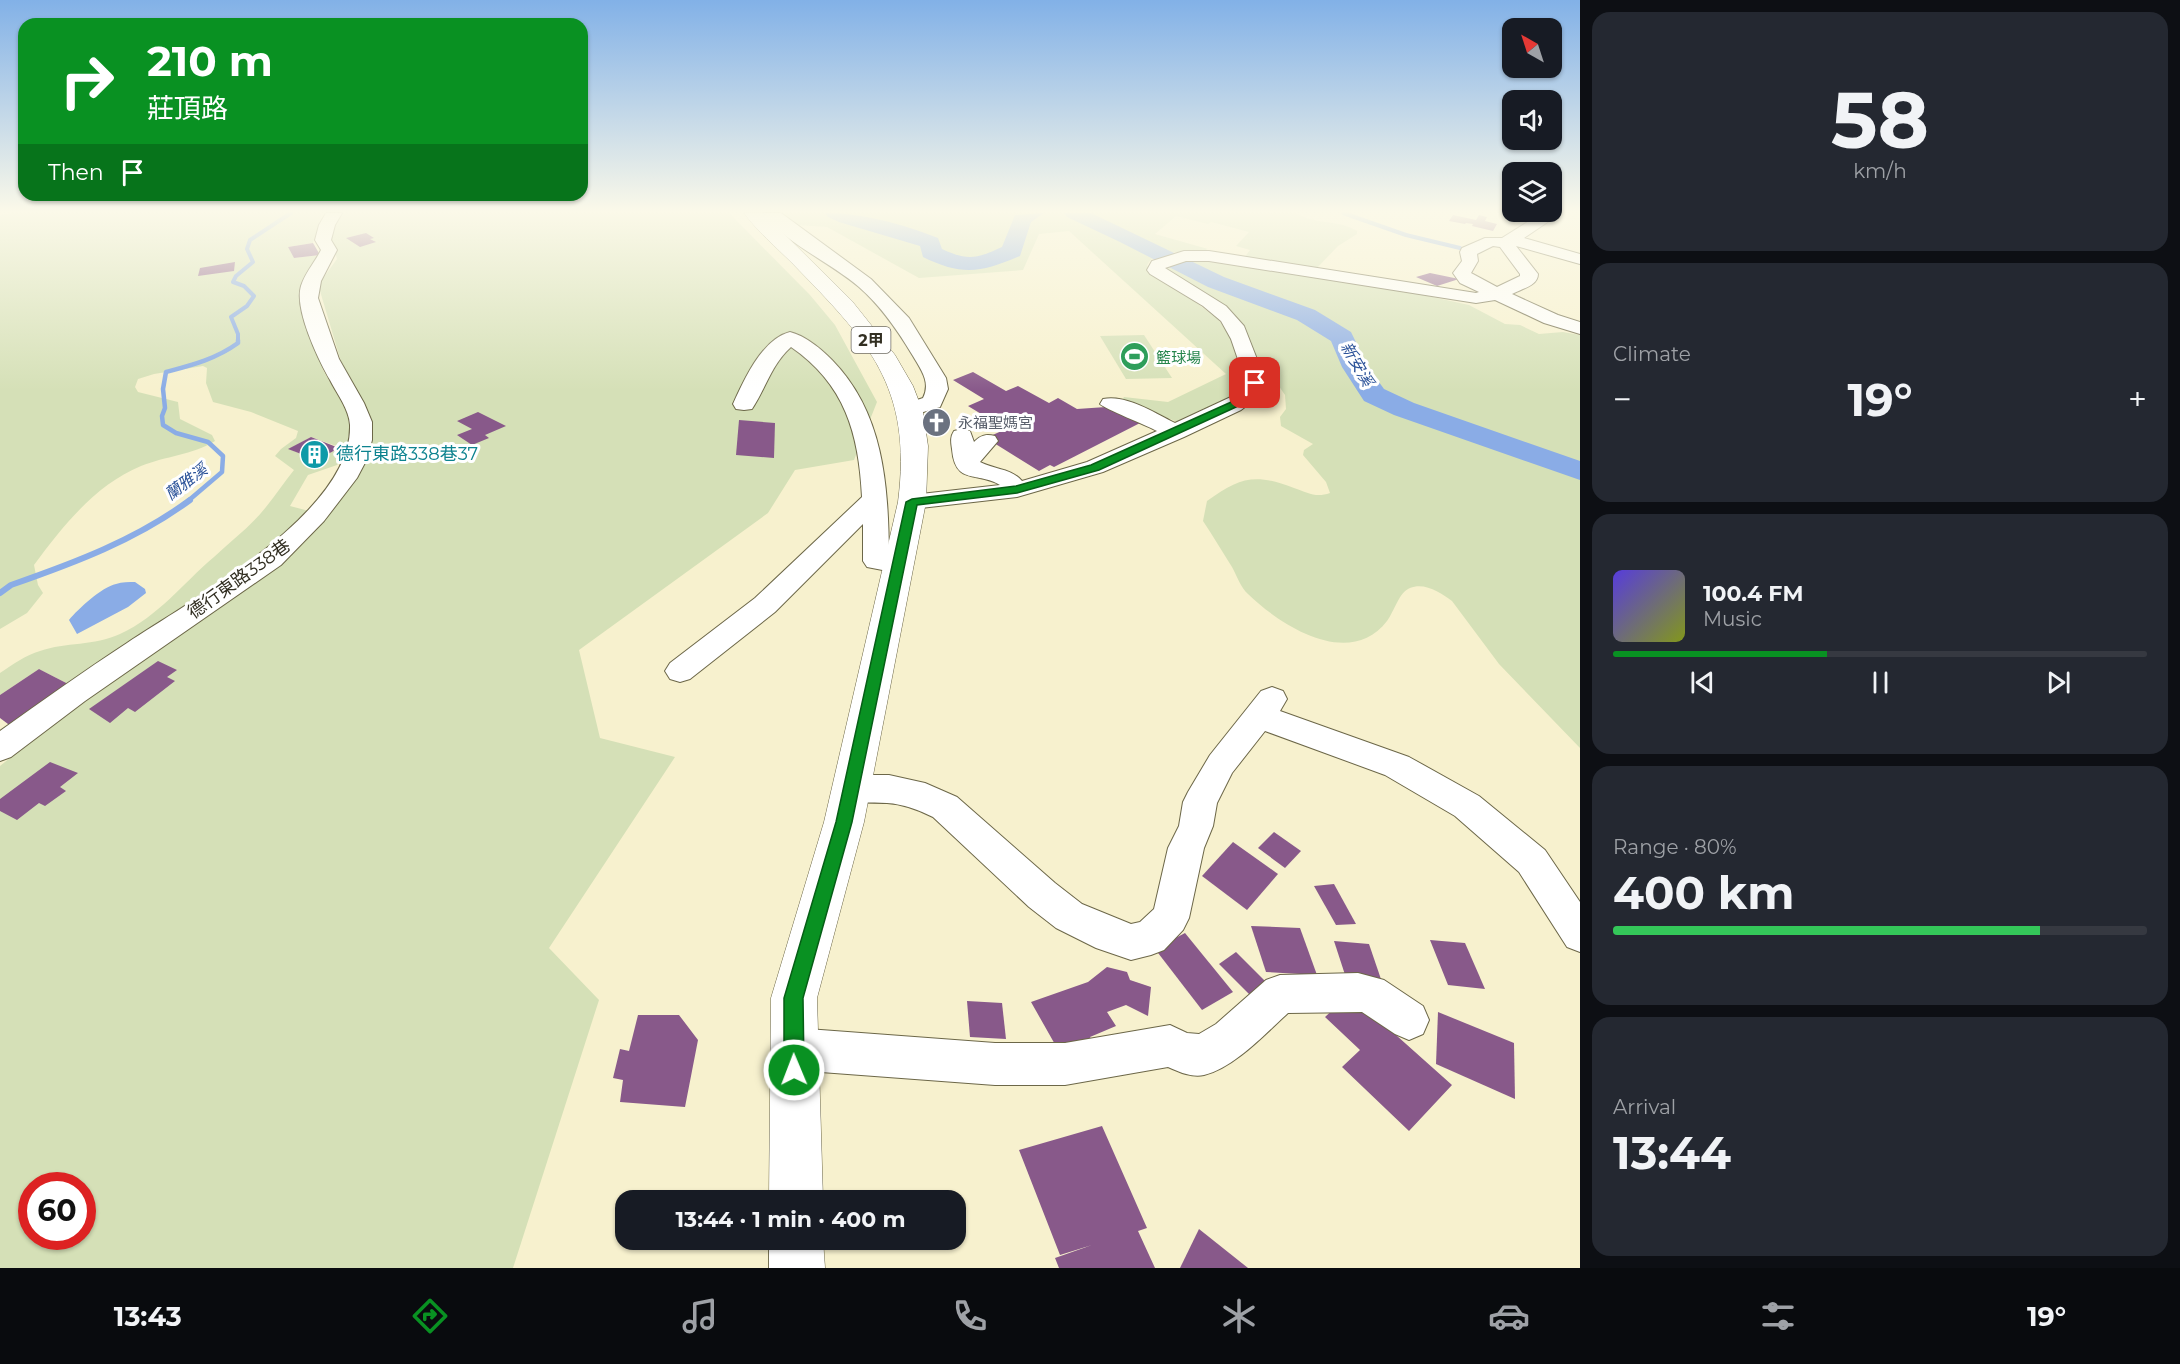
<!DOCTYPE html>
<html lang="en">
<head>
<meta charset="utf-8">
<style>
  body { margin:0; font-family:Montserrat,"Noto Sans TC",sans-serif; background:#242831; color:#f1f3f6; height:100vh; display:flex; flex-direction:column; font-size:22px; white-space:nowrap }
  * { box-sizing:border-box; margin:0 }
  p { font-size:20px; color:#9ea1a6 }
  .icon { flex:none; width:33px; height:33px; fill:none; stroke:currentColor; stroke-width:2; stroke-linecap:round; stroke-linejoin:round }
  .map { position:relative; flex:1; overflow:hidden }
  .side { display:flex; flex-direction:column; gap:12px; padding:12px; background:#0d0f14; width:600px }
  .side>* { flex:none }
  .top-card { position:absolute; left:18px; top:18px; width:570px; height:183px; border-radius:18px; box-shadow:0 2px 4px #0004; background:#099122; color:#fff; overflow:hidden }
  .needle { width:39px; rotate:321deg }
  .fabs { position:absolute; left:1502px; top:18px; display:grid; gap:12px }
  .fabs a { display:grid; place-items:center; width:60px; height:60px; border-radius:12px; background:#171b24; box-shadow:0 2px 4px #0004; font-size:30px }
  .speed { position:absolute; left:18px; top:1172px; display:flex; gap:12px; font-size:30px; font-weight:700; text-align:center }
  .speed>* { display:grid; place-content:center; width:78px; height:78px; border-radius:50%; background:#171b24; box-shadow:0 2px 4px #0004; line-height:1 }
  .speed .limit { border:9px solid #d22; background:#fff; color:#111 }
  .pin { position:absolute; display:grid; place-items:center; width:51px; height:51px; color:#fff; margin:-26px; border-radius:12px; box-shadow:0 3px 9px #0006 }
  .me { position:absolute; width:66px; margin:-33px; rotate:359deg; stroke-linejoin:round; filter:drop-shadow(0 0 4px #0008) }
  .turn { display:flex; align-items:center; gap:21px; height:126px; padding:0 30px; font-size:27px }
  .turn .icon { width:78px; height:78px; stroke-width:2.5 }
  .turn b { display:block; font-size:42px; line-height:51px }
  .then { display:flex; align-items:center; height:57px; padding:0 30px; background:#0003; gap:12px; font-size:22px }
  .big { font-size:45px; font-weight:700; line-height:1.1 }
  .side .card { flex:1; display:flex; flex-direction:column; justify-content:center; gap:9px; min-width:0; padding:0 21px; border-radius:18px; background:#242831 }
  .side .dial { align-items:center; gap:0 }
  .dial b { font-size:78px; line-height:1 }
  .song { display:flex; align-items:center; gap:18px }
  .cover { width:72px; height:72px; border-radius:9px; background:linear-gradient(135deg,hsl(250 70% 55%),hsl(70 70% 35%)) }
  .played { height:6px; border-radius:3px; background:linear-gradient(90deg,#099122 40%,#363941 40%) }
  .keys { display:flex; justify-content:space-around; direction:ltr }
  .heat { display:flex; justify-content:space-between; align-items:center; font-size:33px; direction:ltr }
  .charge { height:9px; border-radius:4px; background:linear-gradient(90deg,#34c759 80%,#363941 0) }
  .trip { position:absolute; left:615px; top:1190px; width:351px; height:60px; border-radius:18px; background:#171b24; box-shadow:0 2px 4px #0004; font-weight:700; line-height:60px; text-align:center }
  .menu { display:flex; height:96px; justify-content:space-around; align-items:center; background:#090b0e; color:#9ea1a6 }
  .menu .icon { width:42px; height:42px }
  .menu .selected { color:#099122 }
  .menu b { font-size:27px; color:#f1f3f6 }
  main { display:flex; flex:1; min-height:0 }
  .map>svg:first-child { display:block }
  .green { fill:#d5e0b7; fill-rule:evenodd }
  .water { fill:#8aace6 }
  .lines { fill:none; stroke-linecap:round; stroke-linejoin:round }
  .stream-far2 { stroke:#8aace6; stroke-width:4 }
  .stream-far1 { stroke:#8aace6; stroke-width:4.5 }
  .stream { stroke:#8aace6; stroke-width:6 }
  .river { fill:#8aace6; fill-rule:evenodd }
  .building { fill:#88598a }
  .minor-casing { stroke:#6c6748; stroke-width:2 }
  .major-casing { stroke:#6c6748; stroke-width:1 }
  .minor { fill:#fff; fill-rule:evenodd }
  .major { fill:#fff; fill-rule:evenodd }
  .route { fill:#099122; stroke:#065e16; stroke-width:1.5 }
  .labels { text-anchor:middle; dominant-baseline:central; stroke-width:6; stroke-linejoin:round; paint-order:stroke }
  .far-leisure-label { font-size:15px; fill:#27864d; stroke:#fff; text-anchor:start }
  .far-worship-label { font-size:15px; fill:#5b616d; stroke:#fff; text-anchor:start }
  .shield { fill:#fff; stroke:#706d64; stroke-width:1.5 }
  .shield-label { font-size:16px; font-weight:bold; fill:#322f22 }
  .far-water-label { font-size:16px; font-style:italic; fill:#2c5399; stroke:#fff }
  .culture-label { font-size:18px; fill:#0d838f; stroke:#fff; text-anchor:start }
  .street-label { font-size:18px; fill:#322f22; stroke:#fff }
</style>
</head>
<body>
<main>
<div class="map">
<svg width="1580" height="1268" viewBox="0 0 1580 1268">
  <rect width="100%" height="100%" fill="#f7f1ce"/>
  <g class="green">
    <path d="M11,213H322L313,243L288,247L294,258L320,255L315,346L323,370L353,421L350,449L337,465L308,475L290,506L309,511L270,554L72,686L39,669L0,695V673C12,665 26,655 40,651C66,642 94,646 120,634C159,616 182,584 214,557C232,540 251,526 266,507C276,495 284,482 294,470L275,456L281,449L296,438L298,431L251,412L213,402L206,383L207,368L203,366L154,374L138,379L135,387L138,392L178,402L180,419L212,435L215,441C192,455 166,456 141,466C95,485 63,526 34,565L38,585L43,593L27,613L0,629V215ZM311,437L339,447V448L317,460L289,449Z"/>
    <path d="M341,213H729L810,295L835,325L877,402L854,460L795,470L768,513L579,650L600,738L675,757L549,948L599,1000L513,1268H0V766L101,685L287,558L371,434L368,413L342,365L320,291L321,281L337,259L331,237ZM32,1185H82V1236H32Z"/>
    <path d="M780,213H1297C1312,225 1339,219 1357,231V234L1338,246L1316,269L1244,258L1250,250L1236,246L1249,232L1211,222L1208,224L1176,216L1155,234L1208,249C1193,256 1155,245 1147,266L1218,319C1229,334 1254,376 1239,393C1231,401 1192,417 1180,423L1122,400L1124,397L1168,402L1226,374L1069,231L1039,234L1023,270L919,278L827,227L796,225Z"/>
    <path d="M1192,258L1373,284L1469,305L1505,324L1520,325L1539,334L1563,332L1580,335V748L1499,664L1452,601C1441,593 1425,582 1410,588C1399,592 1394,612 1387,621C1350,669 1282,627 1248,594C1241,588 1237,576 1232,567C1222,551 1213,536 1203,521L1207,501C1240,477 1255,473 1294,488C1308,493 1316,498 1330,493L1326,482L1303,455L1304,450L1313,444L1281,426L1280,417L1286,409L1285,395L1272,376L1260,366L1246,332L1172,276L1166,268Z"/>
    <path d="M1144,335L1172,378L1126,379L1100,336Z"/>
  </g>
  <path class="water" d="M135,582L145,589L146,593L128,607L77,634L69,620C78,609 102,587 116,584C122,582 129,582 135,582Z"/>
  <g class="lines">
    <g class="stream-far2">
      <path d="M1343,213L1406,235L1460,248"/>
      <path d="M238,341V334L231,317L247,306L254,296L244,286L233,282L236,276L253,262L247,249L250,240L291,213"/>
    </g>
    <path class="stream-far1" d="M188,501L222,472L223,456L208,442L176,433L163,425L162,416L165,408L163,389L166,372C192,365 216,359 238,343V340"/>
    <path class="stream" d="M0,593L11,585C74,563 136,540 190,500"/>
    <g class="river">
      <path d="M825,213C862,213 903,224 938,238L942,249C968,261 976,259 1002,247L1015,215L1044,213L1031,222L1020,256C981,273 962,276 923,257L920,246L839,222L828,217Z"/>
      <path d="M1064,213H1091L1224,277L1315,310L1351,332L1368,367L1384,389L1414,403L1580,461V480L1394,415L1364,401L1342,367L1331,341L1297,320L1208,287L1120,242L1067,217Z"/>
    </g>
  </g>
  <g class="building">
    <path d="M1453,215L1476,220L1479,215L1487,217L1485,221L1497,224L1493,231L1472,226L1473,224L1466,223L1465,224L1449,221Z"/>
    <path d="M366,233L374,238L370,239L376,242L360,247L346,238Z"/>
    <path d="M313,243L320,255L294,258L288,247Z"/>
    <path d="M235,262L234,271L198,276L200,268Z"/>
    <path d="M1430,273L1459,279L1437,286L1416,277Z"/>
    <path d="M973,372L1006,391L1018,386L1049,403L1058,398L1077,409L1106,407L1142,422L1054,467L1050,465L1039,471L986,438L1006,429L968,406L984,399L953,380Z"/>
    <path d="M1265,395L1277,401L1264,408L1252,402Z"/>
    <path d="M478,412L506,426L485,435L489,438L472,445L457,435L472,429L457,421Z"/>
    <path d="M739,420L775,423L774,458L736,455Z"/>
    <path d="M311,437L339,448L317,460L288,449Z"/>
    <path d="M158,661L177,670L167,677L175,681L135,712L128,708L110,723L89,709Z"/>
    <path d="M39,669L72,686L12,727L0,718V695Z"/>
    <path d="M50,762L78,773L60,787L66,791L45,806L39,803L17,820L0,811V799Z"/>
    <path d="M1274,832L1301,851L1285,868L1258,848Z"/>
    <path d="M1233,842L1278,874L1247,910L1202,876Z"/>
    <path d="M1334,884L1356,924L1336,925L1314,886Z"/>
    <path d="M1251,926L1300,928L1317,975L1266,972Z"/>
    <path d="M1185,933L1233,992L1202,1010L1155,949Z"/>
    <path d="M1430,940L1465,943L1485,989L1448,985Z"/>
    <path d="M1334,941L1369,944L1385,991L1349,987Z"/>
    <path d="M1236,952L1273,989L1257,1002L1219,964Z"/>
    <path d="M1107,967L1127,972L1130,980L1151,987L1148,1016L1126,1005L1107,1012L1116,1026L1090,1037L1097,1049L1065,1062L1031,1002L1088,982Z"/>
    <path d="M1350,994L1452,1085L1409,1131L1342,1067L1360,1050L1325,1017Z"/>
    <path d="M967,1001L1002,1003L1006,1039L970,1037Z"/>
    <path d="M1438,1012L1514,1043L1515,1099L1436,1064Z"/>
    <path d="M638,1015H679L698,1040L685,1107L620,1102L623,1080L613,1078L620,1049L629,1051Z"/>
    <path d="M1102,1126L1147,1228L1138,1231L1155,1268H1059L1055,1258L1092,1245L1060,1255L1019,1150Z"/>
    <path d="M1199,1229L1248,1268H1180Z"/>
  </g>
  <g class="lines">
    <defs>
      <g id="minor">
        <path d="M326,213H342L335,225L331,240L337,250L321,281L318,298L339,359L364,403L372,422V440L367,459L357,478L324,521L281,565L85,701L11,757L0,761V731C42,701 84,671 127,643C191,600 353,512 350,425C349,409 337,394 330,380C318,359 294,309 301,286C305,273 315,262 321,250L315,240L319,225Z"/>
        <path d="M763,213H781L871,279L909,318L946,378L948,389L940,407L910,416L902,415L899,410L902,405L923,398C931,382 921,370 913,356C898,331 881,306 859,287C830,262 786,244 763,213Z"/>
        <path d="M1542,213H1561L1524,238L1580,254V264L1516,246L1538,274C1538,286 1521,289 1512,294L1558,315L1580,322V334L1544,323L1495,300L1476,303L1209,261H1186L1165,268L1226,306L1244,326L1264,377L1263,388L1254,400L1241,410L1184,437L1103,472L1017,497L912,509L903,507L900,502L903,497L912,495L1000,485C978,471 955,486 952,449C951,442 950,437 954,431L962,429L970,431L974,442C981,435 986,434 995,436L998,441L980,462C995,470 1011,468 1022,481L1087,462L1157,431C1148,426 1103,408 1100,404L1103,399C1126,394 1155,413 1175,423L1233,396L1243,388L1244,377L1231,339L1221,321L1203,306L1150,274L1147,270L1152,261L1184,251H1209L1476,293L1479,292L1460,283L1453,273L1462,261L1460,252L1462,248L1485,238H1502ZM1493,246L1500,247L1520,274V276L1497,287L1471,273L1478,261L1477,254Z"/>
        <path d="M790,332C806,336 821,349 832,360C884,413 888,485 889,554L907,558L911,564L907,570L898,573L867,567L863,561V524L775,612L690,679L680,682L670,679L665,671L670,663L755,598L862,497C859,434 845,384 791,347C771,365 766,388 752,409L744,410L736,409L733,404C744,380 762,339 790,332Z"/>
        <path d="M1272,687L1283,691L1287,699L1280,711L1409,757L1479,796L1545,850L1580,902V952L1567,947L1519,872L1455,816L1385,775L1265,731L1232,773L1217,803L1213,826L1204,848L1189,918L1183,930L1164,950L1151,955L1131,960L1096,948L1056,928L1029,907L933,817C919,810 903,804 887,803C870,802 855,804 839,799L834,789L839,779L851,775H889L925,783L957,797L1055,883L1082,904L1131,924L1140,922L1154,909L1168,848L1179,826L1183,802L1188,792L1210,755L1261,691Z"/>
        <path d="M1358,973L1384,980L1423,1006L1429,1020L1423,1034L1409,1040L1395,1034L1362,1012L1288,1013C1266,1033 1234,1068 1204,1075C1193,1078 1179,1072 1168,1067L1065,1085H995L794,1070L779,1064L773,1049L779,1034L794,1028L995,1043H1065L1170,1025L1187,1033L1199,1034L1216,1024L1266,980L1280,975Z"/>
      </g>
      <g id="major">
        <path d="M744,213H763L852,301L895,355L913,386L923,412L928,446L926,502L864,822L817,998L823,1200H769L771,998L824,822L898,502C913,386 868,341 792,263C776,247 757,231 744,213Z"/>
        <path d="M769,1239H823L825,1268H769Z"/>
      </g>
    </defs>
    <use href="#minor" class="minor-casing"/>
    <use href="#major" class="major-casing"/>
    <use href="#minor" class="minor"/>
    <use href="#major" class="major"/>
  </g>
  <linearGradient id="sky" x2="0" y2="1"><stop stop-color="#82b1e7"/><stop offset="0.54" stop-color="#fbf9e9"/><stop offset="1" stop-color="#fbf9e9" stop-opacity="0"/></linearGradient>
  <rect width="1580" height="391" fill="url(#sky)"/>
  <path class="route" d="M1252,381L1260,383L1255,395L1236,407L1099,470L1017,493L917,505L852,822L803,998L804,1070L801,1077L794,1080L787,1077L784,1070V998L836,822L906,502L912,499L1016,486L1091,465L1229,403L1247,391Z"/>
  <defs>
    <symbol id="stadium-disc" viewBox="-11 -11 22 22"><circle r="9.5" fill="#2e9e5b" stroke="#fff"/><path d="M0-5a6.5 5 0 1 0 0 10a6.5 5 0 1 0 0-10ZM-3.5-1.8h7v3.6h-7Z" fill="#fff"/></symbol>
    <symbol id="church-disc" viewBox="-11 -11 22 22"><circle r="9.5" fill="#6b7280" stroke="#fff"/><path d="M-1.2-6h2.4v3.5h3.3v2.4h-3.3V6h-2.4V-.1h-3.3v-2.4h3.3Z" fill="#fff"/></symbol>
    <symbol id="building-disc" viewBox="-11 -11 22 22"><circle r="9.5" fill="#0f9aa8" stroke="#fff"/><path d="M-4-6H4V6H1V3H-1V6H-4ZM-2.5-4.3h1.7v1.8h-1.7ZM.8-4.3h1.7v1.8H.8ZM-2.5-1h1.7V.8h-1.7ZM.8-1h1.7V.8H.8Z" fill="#fff"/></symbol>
  </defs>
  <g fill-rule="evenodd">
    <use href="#stadium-disc" x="1118" y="340" width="33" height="33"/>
    <use href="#church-disc" x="920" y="406" width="33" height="33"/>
    <use href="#building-disc" x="298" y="438" width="33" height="33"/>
  </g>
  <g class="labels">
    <g class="far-leisure-label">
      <text x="1156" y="357">籃球場</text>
    </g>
    <g class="far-worship-label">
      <text x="958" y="422">永福聖媽宮</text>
    </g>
    <rect class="shield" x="851.5" y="327" width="39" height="26" rx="4.5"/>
    <g class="shield-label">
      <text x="871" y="340">2甲</text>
    </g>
    <g class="far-water-label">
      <text transform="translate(1357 364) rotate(60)">新安溪</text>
      <text transform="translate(186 482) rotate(-37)">蘭雅溪</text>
    </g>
    <g class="culture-label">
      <text x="336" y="454">德行東路338巷37</text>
    </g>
    <g class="street-label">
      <text transform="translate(239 579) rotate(-36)">德行東路338巷</text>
    </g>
  </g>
</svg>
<div class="fabs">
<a><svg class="needle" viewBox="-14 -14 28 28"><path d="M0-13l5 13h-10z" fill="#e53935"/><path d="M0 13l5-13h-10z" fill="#9ea1a6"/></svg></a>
<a><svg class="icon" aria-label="sound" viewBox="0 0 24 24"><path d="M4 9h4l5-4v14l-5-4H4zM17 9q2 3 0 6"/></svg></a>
<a><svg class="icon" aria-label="layers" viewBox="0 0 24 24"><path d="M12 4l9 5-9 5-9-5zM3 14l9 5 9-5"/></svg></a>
</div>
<div class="speed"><div class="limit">60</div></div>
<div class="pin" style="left:1255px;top:383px;background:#d93025"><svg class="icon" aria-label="arrive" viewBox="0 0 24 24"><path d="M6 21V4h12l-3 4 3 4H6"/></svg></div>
<svg class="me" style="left:794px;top:1070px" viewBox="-20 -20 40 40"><circle r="17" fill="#099122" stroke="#fff" stroke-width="3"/><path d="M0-11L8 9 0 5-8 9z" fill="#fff"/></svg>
<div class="trip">13:44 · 1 min · 400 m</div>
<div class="top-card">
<div class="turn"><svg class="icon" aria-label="right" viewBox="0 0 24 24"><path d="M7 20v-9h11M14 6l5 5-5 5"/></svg><div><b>210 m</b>莊頂路</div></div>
<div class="then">Then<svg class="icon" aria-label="arrive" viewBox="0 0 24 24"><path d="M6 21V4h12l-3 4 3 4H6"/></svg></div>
</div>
</div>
<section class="side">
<div class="card dial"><b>58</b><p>km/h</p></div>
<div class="card"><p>Climate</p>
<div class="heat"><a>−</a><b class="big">19°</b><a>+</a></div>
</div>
<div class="card">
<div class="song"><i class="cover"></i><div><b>100.4 FM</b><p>Music</p></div></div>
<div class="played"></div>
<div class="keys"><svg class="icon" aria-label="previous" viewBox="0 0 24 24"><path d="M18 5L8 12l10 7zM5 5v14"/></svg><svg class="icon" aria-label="pause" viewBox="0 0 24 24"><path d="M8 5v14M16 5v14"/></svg><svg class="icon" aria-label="next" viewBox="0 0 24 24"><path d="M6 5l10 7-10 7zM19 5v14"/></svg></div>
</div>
<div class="card"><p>Range · 80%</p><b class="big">400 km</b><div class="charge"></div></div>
<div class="card"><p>Arrival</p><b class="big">13:44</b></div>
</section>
</main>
<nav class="menu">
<b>13:43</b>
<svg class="icon selected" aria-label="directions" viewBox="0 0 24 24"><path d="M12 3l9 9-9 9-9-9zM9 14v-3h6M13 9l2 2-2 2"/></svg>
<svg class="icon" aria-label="music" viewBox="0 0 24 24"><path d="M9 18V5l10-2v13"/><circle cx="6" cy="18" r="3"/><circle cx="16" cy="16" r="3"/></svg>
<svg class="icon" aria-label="phone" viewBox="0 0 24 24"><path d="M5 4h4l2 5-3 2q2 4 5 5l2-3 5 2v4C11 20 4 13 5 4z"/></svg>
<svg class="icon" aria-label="climate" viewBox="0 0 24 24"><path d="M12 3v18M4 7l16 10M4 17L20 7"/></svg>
<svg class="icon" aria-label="car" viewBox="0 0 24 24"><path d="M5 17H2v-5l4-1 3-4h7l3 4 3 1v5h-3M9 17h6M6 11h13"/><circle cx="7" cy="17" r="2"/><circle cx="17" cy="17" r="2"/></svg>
<svg class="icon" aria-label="filters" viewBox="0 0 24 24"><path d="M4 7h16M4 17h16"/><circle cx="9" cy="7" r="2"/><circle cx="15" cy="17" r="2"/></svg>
<b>19°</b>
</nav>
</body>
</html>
